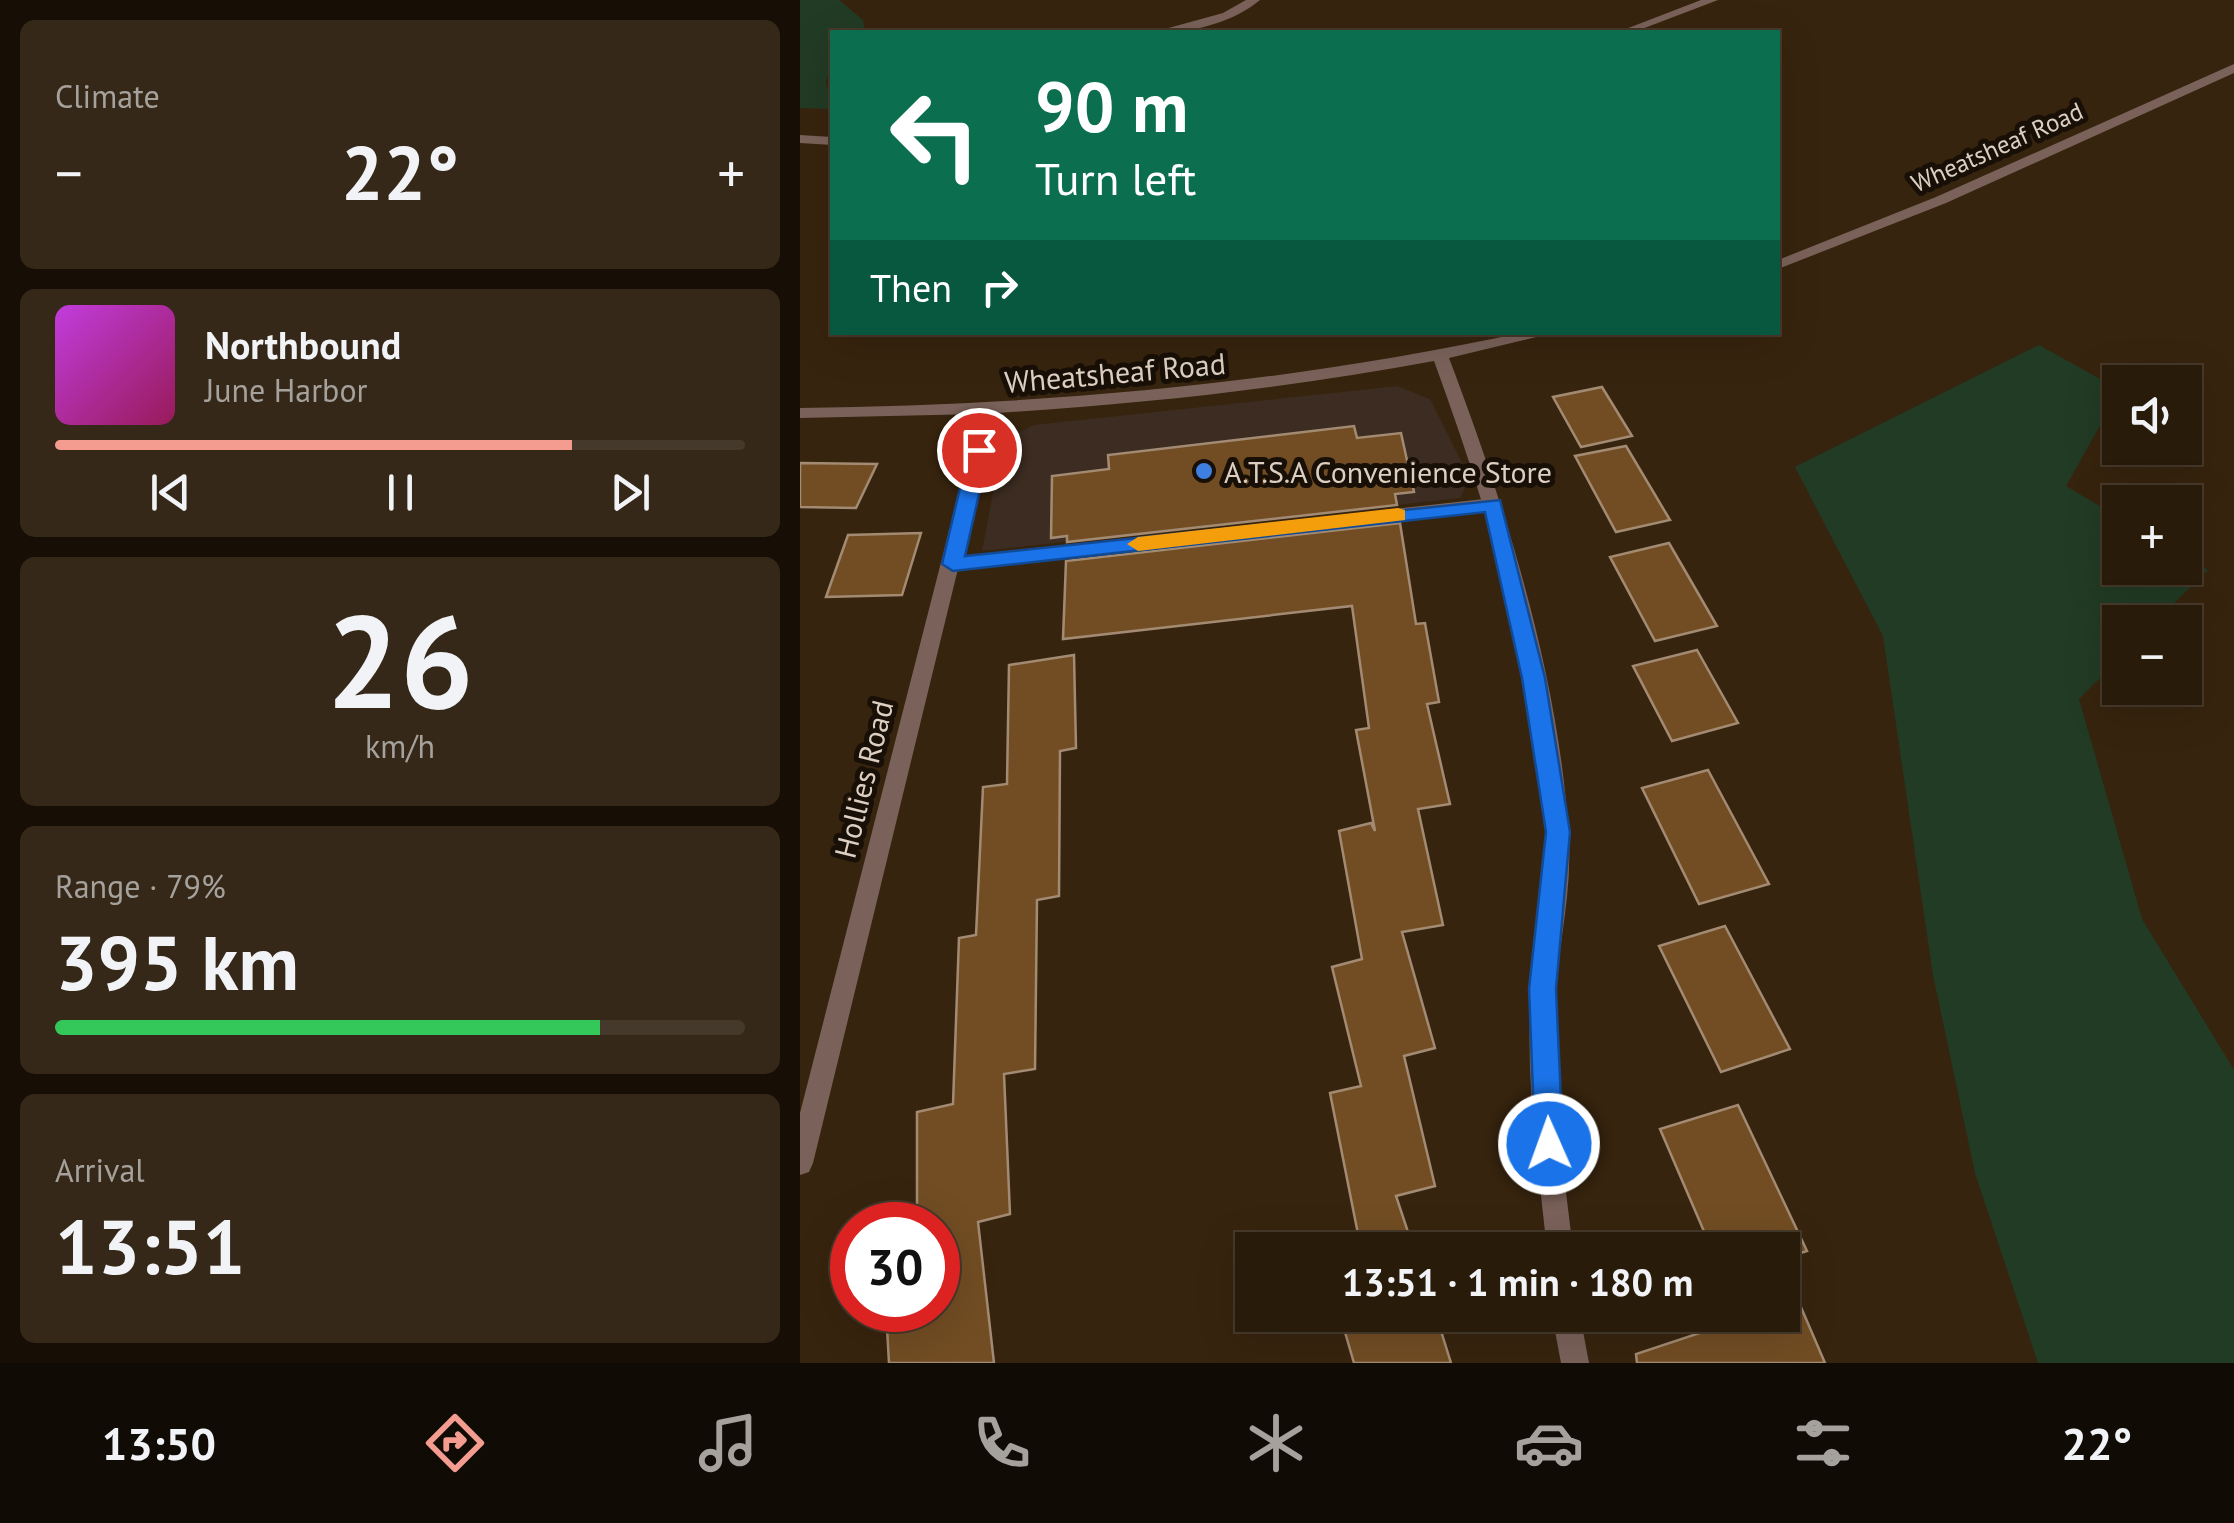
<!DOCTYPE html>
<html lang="en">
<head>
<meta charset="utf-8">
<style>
  body { margin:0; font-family:"PT Sans",sans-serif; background:#352818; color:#f1f3f6; height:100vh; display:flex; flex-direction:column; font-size:38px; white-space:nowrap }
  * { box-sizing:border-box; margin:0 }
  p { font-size:32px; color:#a5a19c }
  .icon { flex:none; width:55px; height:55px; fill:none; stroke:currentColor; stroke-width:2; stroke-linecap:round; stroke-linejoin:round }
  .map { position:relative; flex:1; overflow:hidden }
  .sheet { display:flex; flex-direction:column; gap:20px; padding:20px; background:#170f06; width:800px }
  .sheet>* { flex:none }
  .top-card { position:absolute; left:30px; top:30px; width:950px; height:305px; border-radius:0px; box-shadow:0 10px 40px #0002,0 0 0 2px #45392b; background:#0b6e4f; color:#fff; overflow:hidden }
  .tools { position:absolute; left:1302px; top:365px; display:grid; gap:20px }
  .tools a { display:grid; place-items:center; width:100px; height:100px; border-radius:0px; background:#291b0a; box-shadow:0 10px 40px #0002,0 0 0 2px #45392b; font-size:50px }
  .speed { position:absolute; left:30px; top:1202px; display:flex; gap:20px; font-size:50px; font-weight:700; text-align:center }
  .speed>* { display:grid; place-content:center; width:130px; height:130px; border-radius:50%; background:#291b0a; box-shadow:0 10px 40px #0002,0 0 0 2px #45392b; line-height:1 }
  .speed .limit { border:15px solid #d22; background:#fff; color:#111 }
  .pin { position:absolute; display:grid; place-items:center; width:85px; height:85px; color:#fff; margin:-42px; border:5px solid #fff; border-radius:50%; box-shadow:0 2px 10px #0007 }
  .me { position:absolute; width:110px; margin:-55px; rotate:358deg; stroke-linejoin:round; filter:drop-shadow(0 0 8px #0008) }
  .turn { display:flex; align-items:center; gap:35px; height:210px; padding:0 40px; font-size:45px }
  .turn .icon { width:130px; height:130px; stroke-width:2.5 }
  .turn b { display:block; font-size:70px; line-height:85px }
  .then { display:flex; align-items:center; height:95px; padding:0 40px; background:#0003; gap:20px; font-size:38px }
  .big { font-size:75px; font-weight:700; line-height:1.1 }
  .sheet .widget { flex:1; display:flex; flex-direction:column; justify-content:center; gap:15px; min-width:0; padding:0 35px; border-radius:15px; background:#352818 }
  .sheet .dial { align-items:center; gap:0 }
  .dial b { font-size:130px; line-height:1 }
  .song { display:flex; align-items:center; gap:30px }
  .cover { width:120px; height:120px; border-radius:15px; background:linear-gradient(135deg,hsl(290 70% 55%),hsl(330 70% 35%)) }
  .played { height:10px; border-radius:5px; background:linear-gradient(90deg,#f59c90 75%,#45392b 75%) }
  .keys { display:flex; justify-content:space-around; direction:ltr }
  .heat { display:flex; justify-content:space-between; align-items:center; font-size:55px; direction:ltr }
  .charge { height:15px; border-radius:8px; background:linear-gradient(90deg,#34c759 79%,#45392b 0) }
  .trip { position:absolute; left:435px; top:1232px; width:565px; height:100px; border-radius:0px; background:#291b0a; box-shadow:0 10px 40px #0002,0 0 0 2px #45392b; font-weight:700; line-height:100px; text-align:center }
  .menu { display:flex; height:160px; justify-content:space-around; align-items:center; background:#100b04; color:#a5a19c }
  .menu .icon { width:70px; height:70px }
  .menu .selected { color:#f59c90 }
  .menu b { font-size:45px; color:#f1f3f6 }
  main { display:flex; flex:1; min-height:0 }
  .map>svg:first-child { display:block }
  .commercial { fill:#3c2c21 }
  .green { fill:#223b24 }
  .building { fill:#724d23; stroke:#a38b73; stroke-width:2.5 }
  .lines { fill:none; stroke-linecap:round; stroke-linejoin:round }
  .lane { fill:#7a625a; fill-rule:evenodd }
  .street { fill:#7a625a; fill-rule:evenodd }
  .route { fill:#1a73e8; stroke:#114b97; stroke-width:2.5 }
  .slow { fill:#f59e0b }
  .shop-dot { fill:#3f7fe0; stroke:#180f07; stroke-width:4 }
  .labels { text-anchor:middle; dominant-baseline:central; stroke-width:10; stroke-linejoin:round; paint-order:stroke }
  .far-street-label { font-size:25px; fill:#dccfc2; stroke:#180f07 }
  .street-label { font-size:30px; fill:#dccfc2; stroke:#180f07 }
  .poi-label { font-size:30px; fill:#dccfc2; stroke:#180f07; text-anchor:start }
</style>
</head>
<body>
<main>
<section class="sheet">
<div class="widget"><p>Climate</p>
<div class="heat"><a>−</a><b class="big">22°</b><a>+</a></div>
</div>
<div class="widget">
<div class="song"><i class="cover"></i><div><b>Northbound</b><p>June Harbor</p></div></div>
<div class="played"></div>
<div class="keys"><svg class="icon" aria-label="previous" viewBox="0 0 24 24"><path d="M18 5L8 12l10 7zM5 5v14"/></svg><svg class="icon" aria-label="pause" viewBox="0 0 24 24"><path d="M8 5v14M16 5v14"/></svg><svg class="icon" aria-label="next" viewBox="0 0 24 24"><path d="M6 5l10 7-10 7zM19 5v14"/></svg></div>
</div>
<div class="widget dial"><b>26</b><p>km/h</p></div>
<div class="widget"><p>Range · 79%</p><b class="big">395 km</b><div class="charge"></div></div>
<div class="widget"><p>Arrival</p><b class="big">13:51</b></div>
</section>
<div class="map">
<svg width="1434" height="1363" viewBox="0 0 1434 1363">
  <rect width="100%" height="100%" fill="#37240e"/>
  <path class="commercial" d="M597,386L630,399L670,479L660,498L182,551L203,441L234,425Z"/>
  <g class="green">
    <path d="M0,0H39L63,20L65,32H32V62L26,82L32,109L0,108Z"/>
    <path d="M1239,345L1320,390L1266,486L1320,518V568H1385V556L1408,570L1355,622H1320V658L1279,699L1342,919L1434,1070V1363H1238L1175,1173L1133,975L1083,636L995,467Z"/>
  </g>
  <g class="building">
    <path d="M802,387L832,436L781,447L753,397Z"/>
    <path d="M554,426L557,438L601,433L614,492L595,494L597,505L267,542V536L251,538L252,476L309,469L308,455Z"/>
    <path d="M826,446L870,520L816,532L775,456Z"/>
    <path d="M0,463L77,464L56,508L0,507Z"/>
    <path d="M600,523L616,624L625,623L639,702L627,704L650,804L618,809L643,925L602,932L635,1048L604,1056L635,1186L596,1196L614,1250H528L559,1239L530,1093L561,1086L532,967L562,959L539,831L571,823L575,831L556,730L569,728L552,606L263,639L266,561Z"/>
    <path d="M121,533L102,595L26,597L48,535Z"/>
    <path d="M869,543L917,626L855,641L810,557Z"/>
    <path d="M897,650L938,723L872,741L833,666Z"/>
    <path d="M274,655L276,748L260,751L259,896L237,900L235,1069L204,1074L210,1214L178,1222L194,1363H89L86,1310H138V1225H117V1112L153,1104L159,938L176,935L183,787L207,784L209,665Z"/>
    <path d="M908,770L969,884L899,904L842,788Z"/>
    <path d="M925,926L990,1049L921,1072L859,946Z"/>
    <path d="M938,1105L1007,1251L982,1259V1250H912L860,1129Z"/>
    <path d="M982,1263L1025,1363H837L836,1354L942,1319L940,1315H982Z"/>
    <path d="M540,1315H636L651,1363H554Z"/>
  </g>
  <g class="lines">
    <path class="lane" d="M693,498L702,504L699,508L153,570L144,564L153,558Z"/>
    <g class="street">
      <path d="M446,0H460C433,23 388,34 354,32L423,13Z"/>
      <path d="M901,0H918L834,32H818Z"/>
      <path d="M1434,64V73L1146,203L978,269V260L1136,197Z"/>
      <path d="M0,135L32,137V145L0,143Z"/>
      <path d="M725,332H757L649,358C706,508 761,682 769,842C772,900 755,958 754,1016C752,1094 764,1172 773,1250H747C739,1172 727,1093 730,1015C732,957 750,899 747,841C739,677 690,514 634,361C489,388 343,404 196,413L13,1163L9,1172L0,1175V1113L179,414L0,418V408C245,405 485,384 725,332Z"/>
      <path d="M752,1315H780L789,1363H761Z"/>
    </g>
  </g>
  <path class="route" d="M179,443L189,450L165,556L700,500L745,678L770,832L756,989L763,1144L759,1153L749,1157L739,1153L735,1144L729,989L746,832L722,678L685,512L153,571L142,564L169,450Z"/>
  <path class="slow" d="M598,508L605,510V520L338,551L327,544L338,537Z"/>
  <circle class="shop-dot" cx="404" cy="471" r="10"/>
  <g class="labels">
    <g class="far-street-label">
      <text transform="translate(1197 147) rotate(-24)">Wheatsheaf Road</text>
    </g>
    <g class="street-label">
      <text transform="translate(315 372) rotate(-5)">Wheatsheaf Road</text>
      <text transform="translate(63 779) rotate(-76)">Hollies Road</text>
    </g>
    <g class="poi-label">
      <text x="424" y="471">A.T.S.A Convenience Store</text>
    </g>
  </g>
</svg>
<div class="tools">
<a><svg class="icon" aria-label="sound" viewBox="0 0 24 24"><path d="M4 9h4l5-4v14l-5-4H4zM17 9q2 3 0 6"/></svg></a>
<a>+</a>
<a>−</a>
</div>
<div class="speed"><div class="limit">30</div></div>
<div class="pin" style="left:179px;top:450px;background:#d93025"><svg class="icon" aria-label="arrive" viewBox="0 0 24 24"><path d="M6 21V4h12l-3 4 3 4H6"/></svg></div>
<svg class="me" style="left:749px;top:1144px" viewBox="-20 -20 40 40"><circle r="17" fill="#1a73e8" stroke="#fff" stroke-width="3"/><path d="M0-11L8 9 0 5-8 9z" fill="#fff"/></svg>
<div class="trip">13:51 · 1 min · 180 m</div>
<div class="top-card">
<div class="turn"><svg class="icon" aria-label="left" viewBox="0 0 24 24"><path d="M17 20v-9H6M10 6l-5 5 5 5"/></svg><div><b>90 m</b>Turn left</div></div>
<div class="then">Then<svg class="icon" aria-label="right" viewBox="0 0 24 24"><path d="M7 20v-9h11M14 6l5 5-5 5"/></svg></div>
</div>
</div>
</main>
<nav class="menu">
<b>13:50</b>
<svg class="icon selected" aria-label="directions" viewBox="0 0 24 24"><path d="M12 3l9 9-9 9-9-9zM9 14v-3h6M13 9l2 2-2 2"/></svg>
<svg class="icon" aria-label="music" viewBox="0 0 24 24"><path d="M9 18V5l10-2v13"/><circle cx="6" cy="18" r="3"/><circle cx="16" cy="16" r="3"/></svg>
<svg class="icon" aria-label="phone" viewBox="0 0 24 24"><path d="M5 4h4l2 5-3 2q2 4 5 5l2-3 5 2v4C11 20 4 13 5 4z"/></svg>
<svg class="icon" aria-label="climate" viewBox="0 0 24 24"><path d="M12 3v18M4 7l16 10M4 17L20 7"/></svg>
<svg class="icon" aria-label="car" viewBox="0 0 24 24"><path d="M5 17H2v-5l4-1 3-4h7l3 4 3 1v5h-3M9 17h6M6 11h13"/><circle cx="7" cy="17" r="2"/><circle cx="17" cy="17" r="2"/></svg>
<svg class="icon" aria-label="filters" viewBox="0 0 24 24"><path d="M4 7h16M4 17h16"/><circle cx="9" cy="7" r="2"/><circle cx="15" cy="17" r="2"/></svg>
<b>22°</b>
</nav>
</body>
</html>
